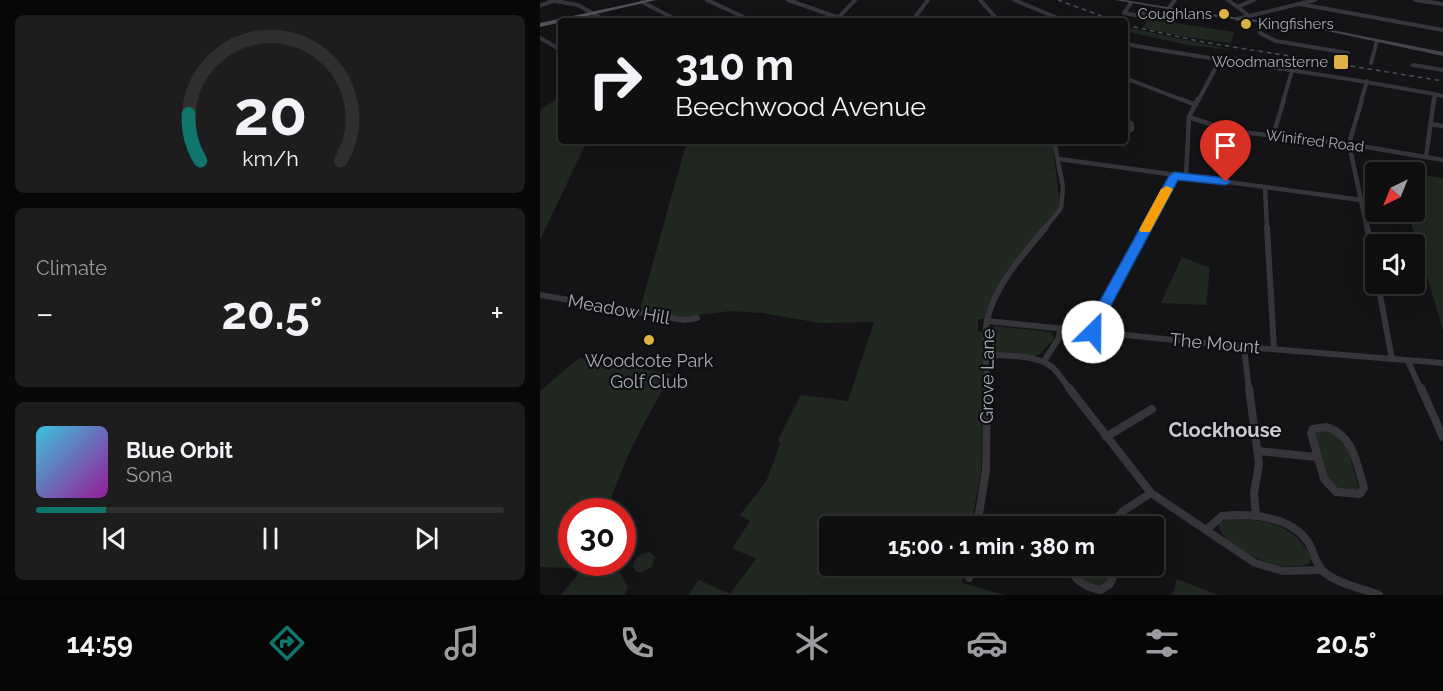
<!DOCTYPE html>
<html lang="en">
<head>
<meta charset="utf-8">
<style>
  body { margin:0; font-family:Raleway,sans-serif; background:#1d1d1e; color:#f1f3f6; height:100vh; display:flex; flex-direction:column; font-size:22px; white-space:nowrap }
  * { box-sizing:border-box; margin:0 }
  p { font-size:20px; color:#9b9c9f }
  .icon { flex:none; width:33px; height:33px; fill:none; stroke:currentColor; stroke-width:2; stroke-linecap:round; stroke-linejoin:round }
  .map { position:relative; flex:1; overflow:hidden }
  .sheet { display:flex; flex-direction:column; gap:15px; padding:15px; background:#080809; width:540px }
  .sheet>* { flex:none }
  .banner { position:absolute; left:18px; top:18px; width:570px; height:126px; border-radius:6px; box-shadow:0 6px 24px #0002,0 0 0 2px #2f2f30; background:#0f0f10; color:#f1f3f6; overflow:hidden }
  .needle { width:39px; rotate:223deg }
  .controls { position:absolute; left:825px; top:162px; display:grid; gap:12px }
  .controls a { display:grid; place-items:center; width:60px; height:60px; border-radius:6px; background:#0f0f10; box-shadow:0 6px 24px #0002,0 0 0 2px #2f2f30; font-size:30px }
  .speed { position:absolute; left:18px; top:498px; display:flex; gap:12px; font-size:30px; font-weight:700; text-align:center }
  .speed>* { display:grid; place-content:center; width:78px; height:78px; border-radius:50%; background:#0f0f10; box-shadow:0 6px 24px #0002,0 0 0 2px #2f2f30; line-height:1 }
  .speed .limit { border:9px solid #d22; background:#fff; color:#111 }
  .pin { position:absolute; display:grid; place-items:center; width:51px; height:51px; color:#fff; margin:-62px -26px; border-radius:50% 50% 50% 0; rotate:-45deg; box-shadow:0 0 6px #0007 }
  .pin .icon { rotate:45deg }
  .me { position:absolute; width:66px; margin:-33px; rotate:23deg; stroke-linejoin:round; filter:drop-shadow(0 0 4px #0008) }
  .turn { display:flex; align-items:center; gap:21px; height:126px; padding:0 18px; font-size:27px }
  .turn .icon { width:78px; height:78px; stroke-width:2.5 }
  .turn b { display:block; font-size:42px; line-height:51px }
  .big { font-size:45px; font-weight:700; line-height:1.1 }
  .sheet .widget { flex:1; display:flex; flex-direction:column; justify-content:center; gap:9px; min-width:0; padding:0 21px; border-radius:9px; background:#1d1d1e }
  .sheet .dial { align-items:center; gap:0 }
  .dial svg { height:156px; overflow:visible; fill:none; stroke:#2f2f30; stroke-width:7; stroke-linecap:round; text-anchor:middle }
  .dial text { fill:#f1f3f6; stroke:none }
  .song { display:flex; align-items:center; gap:18px }
  .cover { width:72px; height:72px; border-radius:9px; background:linear-gradient(135deg,hsl(190 70% 55%),hsl(300 70% 35%)) }
  .played { height:6px; border-radius:3px; background:linear-gradient(90deg,#0f766e 15%,#2f2f30 15%) }
  .keys { display:flex; justify-content:space-around; direction:ltr }
  .heat { display:flex; justify-content:space-between; align-items:center; font-size:33px; direction:ltr }
  .trip { position:absolute; left:279px; top:516px; width:345px; height:60px; border-radius:6px; background:#0f0f10; box-shadow:0 6px 24px #0002,0 0 0 2px #2f2f30; font-weight:700; line-height:60px; text-align:center }
  .dock { display:flex; height:96px; justify-content:space-around; align-items:center; background:#060606; color:#9b9c9f }
  .dock .icon { width:42px; height:42px }
  .dock .active { color:#0f766e }
  .dock b { font-size:27px; color:#f1f3f6 }
  main { display:flex; flex:1; min-height:0 }
  .map>svg:first-child { display:block }
  .green { fill:#212822 }
  .lines { fill:none; stroke-linecap:round; stroke-linejoin:round }
  .street-far3 { stroke:#36363a; stroke-width:4 }
  .street-far2 { stroke:#36363a; stroke-width:4.5 }
  .street-far1 { stroke:#36363a; stroke-width:6 }
  .street { stroke:#36363a; stroke-width:8 }
  .secondary { fill:#44454a; fill-rule:evenodd }
  .primary { fill:#525359; fill-rule:evenodd }
  .rail { stroke:#4f5055; stroke-width:1.5; stroke-dasharray:4.5 4; stroke-linecap:butt }
  .route { fill:#1a73e8; stroke:#114b97; stroke-width:1.5 }
  .slow { fill:#f59e0b }
  .poi-dot { fill:#deb144; stroke:#0f0f11; stroke-width:2 }
  .labels { text-anchor:middle; dominant-baseline:central; stroke-width:4.5; stroke-linejoin:round; paint-order:stroke }
  .far-poi-label { font-size:15px; fill:#a7abb4; stroke:#0f0f11; text-anchor:end }
  .far-street-label { font-size:15px; fill:#a7abb4; stroke:#0f0f11 }
  .street-label { font-size:18px; fill:#a7abb4; stroke:#0f0f11 }
  .poi-label { font-size:18px; fill:#a7abb4; stroke:#0f0f11 }
  .neighbourhood-label { font-size:20px; font-weight:bold; fill:#c8cad1; stroke:#0f0f11 }
</style>
</head>
<body>
<main>
<section class="sheet">
<div class="widget dial"><svg viewBox="0 0 100 80">
<path d="M14 69A42 42 0 1 1 86 69"/>
<path d="M14 69A42 42 0 0 1 8 45" stroke="#0f766e"/>
<text x="50" y="56" font-size="32" font-weight="700">20</text>
<text x="50" y="72" font-size="11">km/h</text>
</svg></div>
<div class="widget"><p>Climate</p>
<div class="heat"><a>−</a><b class="big">20.5°</b><a>+</a></div>
</div>
<div class="widget">
<div class="song"><i class="cover"></i><div><b>Blue Orbit</b><p>Sona</p></div></div>
<div class="played"></div>
<div class="keys"><svg class="icon" aria-label="previous" viewBox="0 0 24 24"><path d="M18 5L8 12l10 7zM5 5v14"/></svg><svg class="icon" aria-label="pause" viewBox="0 0 24 24"><path d="M8 5v14M16 5v14"/></svg><svg class="icon" aria-label="next" viewBox="0 0 24 24"><path d="M6 5l10 7-10 7zM19 5v14"/></svg></div>
</div>
</section>
<div class="map">
<svg width="903" height="595" viewBox="0 0 903 595">
  <rect width="100%" height="100%" fill="#141416"/>
  <g class="green">
    <path d="M608,19L694,32L691,43L646,37L603,28Z"/>
    <path d="M585,27L693,50L648,45L585,31Z"/>
    <path d="M21,96V141H47L0,240V110Z"/>
    <path d="M147,141H512L520,205C494,243 455,272 444,319H438V332H443L441,472L431,526H290V566H424L422,583L465,595H148L159,580L190,594L216,559L192,548L210,521L200,515L226,482L240,444L238,440L261,395L308,401L334,322L280,323L222,313L190,311L144,317L100,309Z"/>
    <path d="M875,174L903,178V330L868,212H874Z"/>
    <path d="M642,257L670,268L666,305L621,303Z"/>
    <path d="M453,326L511,332L514,339L500,354L493,356L452,352Z"/>
    <path d="M39,358L132,374C106,418 82,462 67,511L32,512V562L37,563L30,568L0,567V391Z"/>
    <path d="M776,431H795L805,438L819,490H795L787,483L773,434Z"/>
    <path d="M691,518C728,521 753,523 772,559L767,565C759,565 750,567 742,566C724,563 677,543 679,523Z"/>
    <path d="M109,552L115,557L112,567L101,573L95,571L93,566C95,558 101,553 109,552Z"/>
    <path d="M47,563H75L88,587L84,595H21Z"/>
    <path d="M532,566H574L567,583L558,587L536,576Z"/>
    <path d="M637,579L678,595H632Z"/>
  </g>
  <g class="lines">
    <g class="street-far3">
      <path d="M10,0L38,5L66,21"/>
      <path d="M167,0L212,21"/>
      <path d="M248,0L308,21"/>
      <path d="M440,0L459,21"/>
      <path d="M474,0L525,21"/>
      <path d="M688,0L708,15"/>
      <path d="M875,0L903,4"/>
      <path d="M102,2L139,21"/>
      <path d="M591,3L584,13L600,16L603,13L611,14"/>
      <path d="M760,4L903,30"/>
      <path d="M0,6L13,1"/>
      <path d="M697,7L714,0"/>
      <path d="M628,9L635,0"/>
      <path d="M298,18L315,0"/>
      <path d="M697,19L775,0"/>
      <path d="M372,21L388,0"/>
      <path d="M720,23V33L736,41L808,53"/>
      <path d="M0,38L21,50"/>
      <path d="M585,44C691,63 798,75 903,96"/>
      <path d="M831,63L837,41"/>
      <path d="M873,65L903,70"/>
      <path d="M585,78L645,101"/>
      <path d="M658,101L679,61"/>
      <path d="M743,101L752,71"/>
      <path d="M821,101L827,81"/>
      <path d="M894,101L895,94"/>
    </g>
    <g class="street-far2">
      <path d="M641,99L656,105"/>
      <path d="M822,99L809,144L827,228"/>
      <path d="M649,117L691,131L809,144L903,160"/>
      <path d="M585,119L592,124V129L585,134"/>
      <path d="M890,124L903,126"/>
      <path d="M733,136L744,99"/>
      <path d="M886,157L894,99"/>
      <path d="M519,159L821,200"/>
      <path d="M646,176L649,117L658,99"/>
      <path d="M725,187L727,228"/>
      <path d="M505,228L521,208L523,187L514,141"/>
      <path d="M606,228L634,176"/>
    </g>
    <g class="street-far1">
      <path d="M727,227L734,349"/>
      <path d="M827,227L836,270"/>
      <path d="M838,284L852,359"/>
      <path d="M0,295L144,320L157,318"/>
      <path d="M447,321L704,347L903,363"/>
      <path d="M553,332V326L607,227"/>
      <path d="M704,347L709,390"/>
      <path d="M447,355C467,356 495,354 512,367C519,373 525,383 530,390"/>
      <path d="M504,361L519,338L520,328"/>
      <path d="M868,361L881,390"/>
      <path d="M447,390C447,369 443,340 447,320C455,284 484,254 506,227"/>
    </g>
    <g class="street">
      <path d="M529,388L611,493L715,563L743,571L782,570"/>
      <path d="M709,388L719,464L714,493L716,516"/>
      <path d="M881,388L903,437"/>
      <path d="M786,427C813,434 817,464 824,488L820,494L796,492L784,479L771,433L773,429Z"/>
      <path d="M566,437L612,409"/>
      <path d="M718,451L776,457"/>
      <path d="M437,526L446,470L447,388"/>
      <path d="M570,526L583,511L611,493"/>
      <path d="M666,530L682,516C710,513 751,516 768,542C774,551 775,564 783,571C797,584 822,588 839,595"/>
      <path d="M529,566C533,580 547,588 561,590L570,584L577,566"/>
      <path d="M429,578L431,566"/>
    </g>
    <path class="secondary" d="M575,0H585L662,13L787,29L903,52V56L787,31L662,15Z"/>
    <path class="primary" d="M107,0H116L0,27V23Z"/>
    <g class="rail">
      <path d="M518,0L575,21"/>
      <path d="M585,25L663,42L903,81"/>
    </g>
  </g>
  <path class="route" d="M634,172L686,178L691,182L686,185L638,180L560,326L558,336H548L546,326L629,176Z"/>
  <path class="slow" d="M627,186L633,189L611,230L610,232H601L599,230L621,189Z"/>
  <g class="poi-dot">
    <circle cx="684" cy="14" r="6"/>
    <circle cx="706" cy="24" r="6"/>
    <rect x="793" y="54" width="16" height="16" rx="3"/>
    <circle cx="109" cy="340" r="6"/>
  </g>
  <g class="labels">
    <g class="far-poi-label">
      <text x="672" y="14">Coughlans</text>
      <text x="718" y="24" text-anchor="start">Kingfishers</text>
      <text x="788" y="62">Woodmansterne</text>
    </g>
    <g class="far-street-label">
      <text transform="translate(775 141) rotate(7)">Winifred Road</text>
    </g>
    <g class="street-label">
      <text transform="translate(79 309) rotate(10)">Meadow Hill</text>
      <text transform="translate(675 343) rotate(5)">The Mount</text>
      <text transform="translate(447 376) rotate(-89)">Grove Lane</text>
    </g>
    <g class="poi-label">
      <text x="109" y="360">Woodcote Park<tspan x="109" dy="21">Golf Club</tspan></text>
    </g>
    <g class="neighbourhood-label">
      <text x="685" y="430">Clockhouse</text>
    </g>
  </g>
</svg>
<div class="controls">
<a><svg class="needle" viewBox="-14 -14 28 28"><path d="M0-13l5 13h-10z" fill="#e53935"/><path d="M0 13l5-13h-10z" fill="#9b9c9f"/></svg></a>
<a><svg class="icon" aria-label="sound" viewBox="0 0 24 24"><path d="M4 9h4l5-4v14l-5-4H4zM17 9q2 3 0 6"/></svg></a>
</div>
<div class="speed"><div class="limit">30</div></div>
<div class="pin" style="left:686px;top:182px;background:#d93025"><svg class="icon" aria-label="arrive" viewBox="0 0 24 24"><path d="M6 21V4h12l-3 4 3 4H6"/></svg></div>
<svg class="me" style="left:553px;top:332px" viewBox="-20 -20 40 40"><circle r="19" fill="#fff"/><path d="M0-13L10 11 0 6-10 11z" fill="#1a73e8"/></svg>
<div class="trip">15:00 · 1 min · 380 m</div>
<div class="banner">
<div class="turn"><svg class="icon" aria-label="right" viewBox="0 0 24 24"><path d="M7 20v-9h11M14 6l5 5-5 5"/></svg><div><b>310 m</b>Beechwood Avenue</div></div>
</div>
</div>
</main>
<nav class="dock">
<b>14:59</b>
<svg class="icon active" aria-label="directions" viewBox="0 0 24 24"><path d="M12 3l9 9-9 9-9-9zM9 14v-3h6M13 9l2 2-2 2"/></svg>
<svg class="icon" aria-label="music" viewBox="0 0 24 24"><path d="M9 18V5l10-2v13"/><circle cx="6" cy="18" r="3"/><circle cx="16" cy="16" r="3"/></svg>
<svg class="icon" aria-label="phone" viewBox="0 0 24 24"><path d="M5 4h4l2 5-3 2q2 4 5 5l2-3 5 2v4C11 20 4 13 5 4z"/></svg>
<svg class="icon" aria-label="climate" viewBox="0 0 24 24"><path d="M12 3v18M4 7l16 10M4 17L20 7"/></svg>
<svg class="icon" aria-label="car" viewBox="0 0 24 24"><path d="M5 17H2v-5l4-1 3-4h7l3 4 3 1v5h-3M9 17h6M6 11h13"/><circle cx="7" cy="17" r="2"/><circle cx="17" cy="17" r="2"/></svg>
<svg class="icon" aria-label="filters" viewBox="0 0 24 24"><path d="M4 7h16M4 17h16"/><circle cx="9" cy="7" r="2"/><circle cx="15" cy="17" r="2"/></svg>
<b>20.5°</b>
</nav>
</body>
</html>
